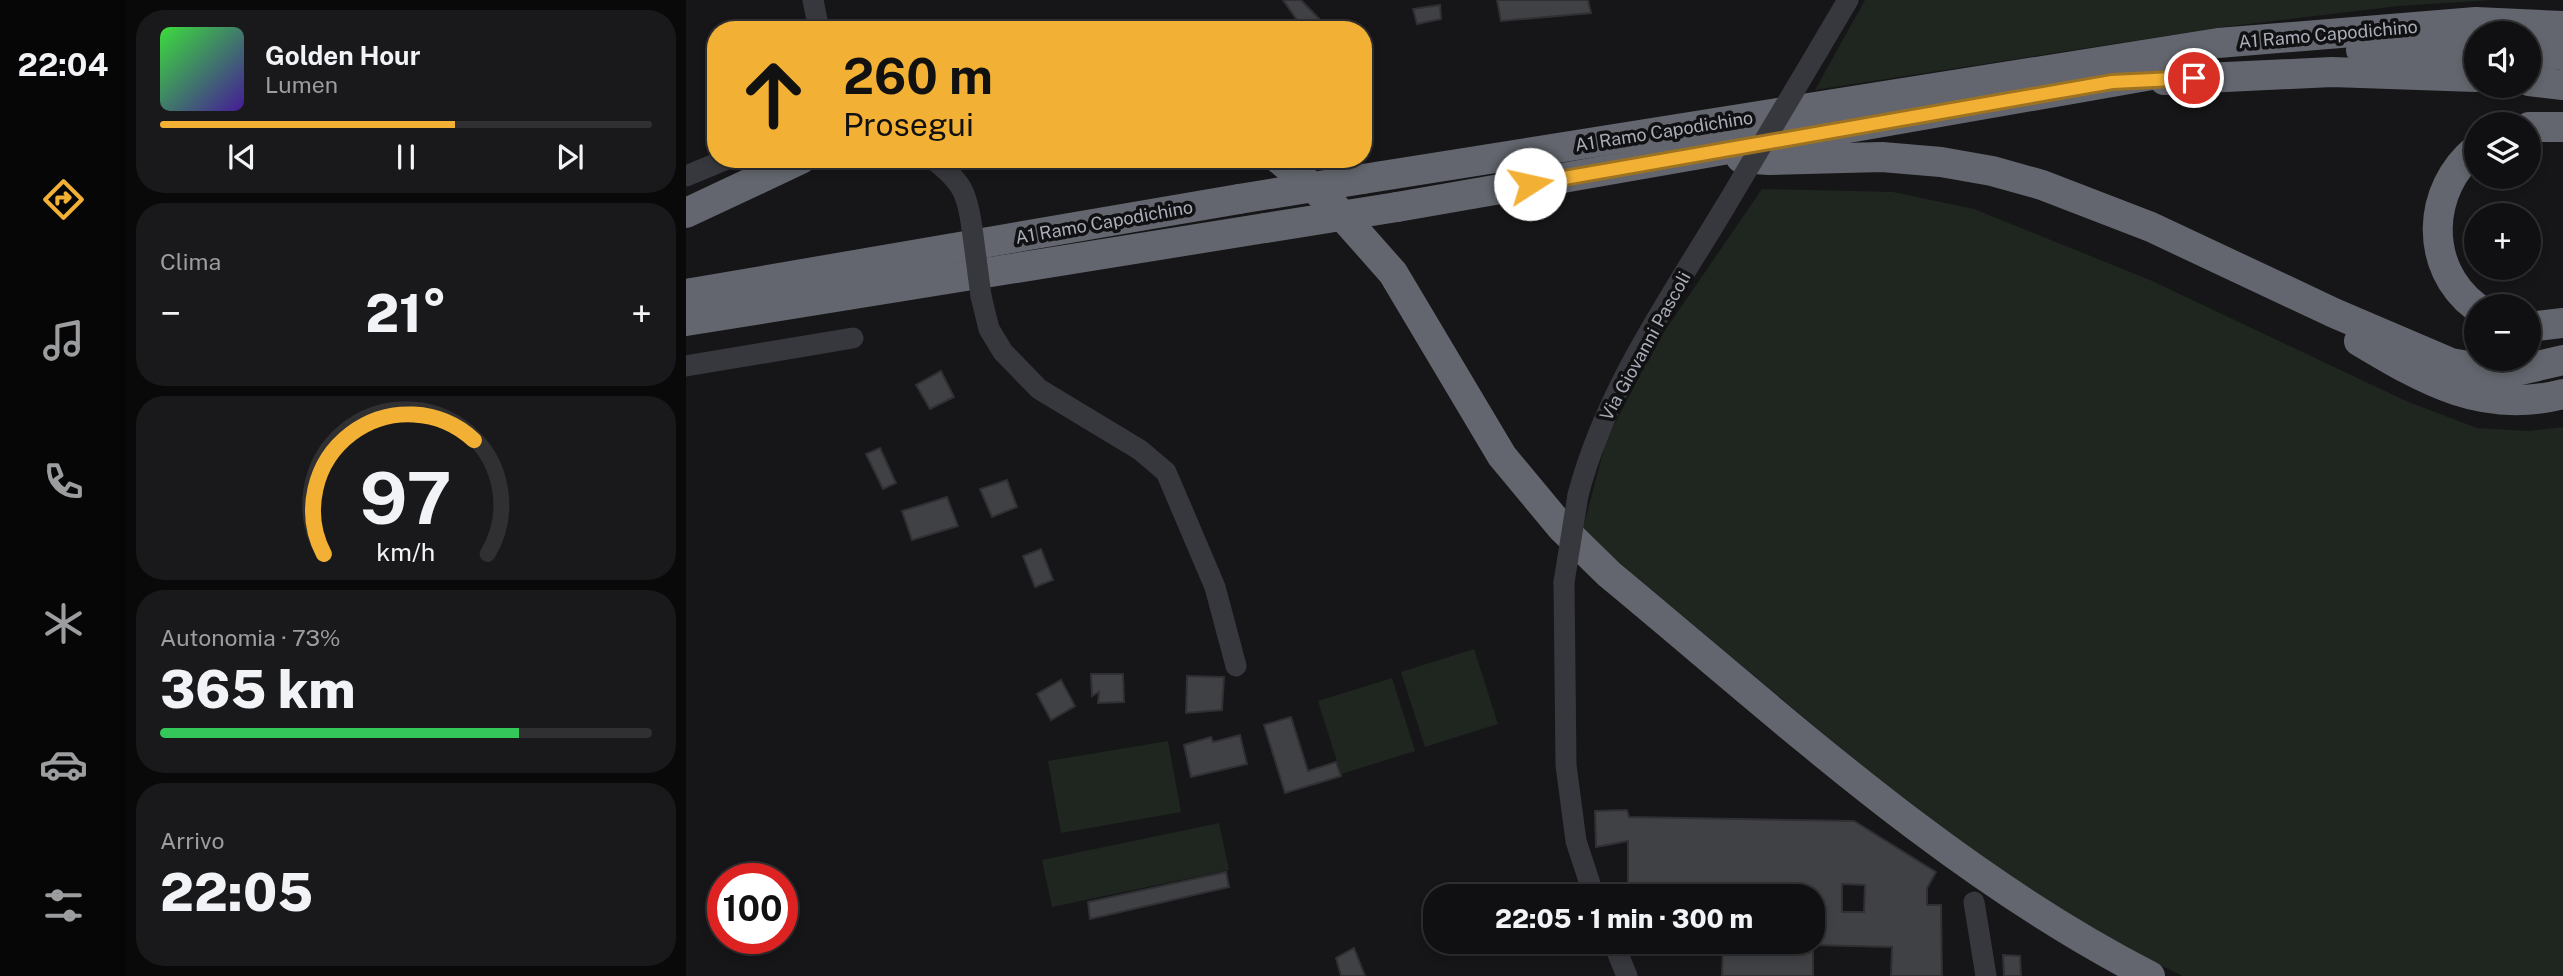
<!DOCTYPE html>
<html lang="it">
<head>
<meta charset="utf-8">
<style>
  body { margin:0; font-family:"Public Sans",sans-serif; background:#19191b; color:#f1f3f6; height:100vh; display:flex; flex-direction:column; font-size:26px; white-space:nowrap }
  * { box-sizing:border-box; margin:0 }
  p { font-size:23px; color:#9c9d9f }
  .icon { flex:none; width:38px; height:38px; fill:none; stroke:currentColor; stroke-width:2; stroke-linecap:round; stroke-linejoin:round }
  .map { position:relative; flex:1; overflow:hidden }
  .drawer { display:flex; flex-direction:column; gap:10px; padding:10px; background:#09090a; width:560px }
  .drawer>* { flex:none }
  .hud { position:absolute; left:21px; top:21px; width:665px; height:147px; border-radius:28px; box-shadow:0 4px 10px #0003,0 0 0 2px #303032; background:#f2b134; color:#111; overflow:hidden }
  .tools { position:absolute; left:1778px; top:21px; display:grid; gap:14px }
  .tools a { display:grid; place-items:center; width:77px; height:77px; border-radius:50%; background:#101012; box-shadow:0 4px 10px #0003,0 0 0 2px #303032; font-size:35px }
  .speed { position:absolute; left:21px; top:863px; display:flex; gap:14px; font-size:35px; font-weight:700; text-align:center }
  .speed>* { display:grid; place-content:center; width:91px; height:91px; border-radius:50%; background:#101012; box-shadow:0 4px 10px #0003,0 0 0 2px #303032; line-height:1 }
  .speed .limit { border:10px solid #d22; background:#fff; color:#111 }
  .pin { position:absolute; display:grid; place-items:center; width:60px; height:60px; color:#fff; margin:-30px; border:4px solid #fff; border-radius:50%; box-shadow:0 2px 7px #0007 }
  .me { position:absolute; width:77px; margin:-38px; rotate:80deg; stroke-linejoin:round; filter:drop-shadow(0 0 5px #0008) }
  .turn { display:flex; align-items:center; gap:24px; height:147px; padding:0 21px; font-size:32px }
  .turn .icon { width:91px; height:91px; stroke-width:2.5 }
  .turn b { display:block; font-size:49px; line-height:60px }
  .big { font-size:52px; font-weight:800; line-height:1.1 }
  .drawer .card { flex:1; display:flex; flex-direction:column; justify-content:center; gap:10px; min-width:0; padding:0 24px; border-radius:28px; background:#19191b }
  .drawer .dial { align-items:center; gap:0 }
  .dial svg { height:182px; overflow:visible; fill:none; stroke:#303032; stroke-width:7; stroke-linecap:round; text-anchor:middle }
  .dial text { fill:#f1f3f6; stroke:none }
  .song { display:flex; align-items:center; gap:21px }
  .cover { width:84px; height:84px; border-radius:10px; background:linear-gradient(135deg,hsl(120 70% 55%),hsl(260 70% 35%)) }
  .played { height:7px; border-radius:4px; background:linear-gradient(90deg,#f2b134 60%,#303032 60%) }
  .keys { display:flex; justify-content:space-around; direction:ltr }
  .heat { display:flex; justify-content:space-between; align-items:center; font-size:38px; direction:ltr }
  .charge { height:10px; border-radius:5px; background:linear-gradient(90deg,#34c759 73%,#303032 0) }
  .trip { position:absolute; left:737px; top:884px; width:402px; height:70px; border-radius:28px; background:#101012; box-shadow:0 4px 10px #0003,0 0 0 2px #303032; font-weight:800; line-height:70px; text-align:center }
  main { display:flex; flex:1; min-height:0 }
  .tab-bar { display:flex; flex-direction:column; width:126px; justify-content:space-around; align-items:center; background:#060607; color:#9c9d9f }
  .tab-bar .icon { width:49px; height:49px }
  .tab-bar .current { color:#f2b134 }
  .tab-bar b { font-size:32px; color:#f1f3f6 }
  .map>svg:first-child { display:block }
  .green { fill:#1e261f }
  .building { fill:#404145; stroke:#303034; stroke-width:2; fill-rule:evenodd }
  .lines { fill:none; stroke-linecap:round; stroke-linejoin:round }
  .minor { stroke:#37383d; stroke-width:21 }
  .highway { stroke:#63666e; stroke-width:30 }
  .minor-bridge { stroke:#37383d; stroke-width:21 }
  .highway-bridge { stroke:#63666e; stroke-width:30 }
  .route-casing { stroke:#9d7322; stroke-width:18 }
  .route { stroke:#f2b134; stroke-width:12 }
  .labels { text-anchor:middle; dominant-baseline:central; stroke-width:7; stroke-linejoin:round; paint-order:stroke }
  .street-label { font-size:18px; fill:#a8adb8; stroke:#111113 }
</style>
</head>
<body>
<main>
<nav class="tab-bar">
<b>22:04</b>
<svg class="icon current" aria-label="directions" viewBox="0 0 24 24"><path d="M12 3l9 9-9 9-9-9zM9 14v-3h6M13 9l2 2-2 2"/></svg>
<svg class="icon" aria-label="music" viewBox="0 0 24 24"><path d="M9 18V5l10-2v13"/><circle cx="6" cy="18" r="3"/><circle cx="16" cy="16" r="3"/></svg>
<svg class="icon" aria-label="phone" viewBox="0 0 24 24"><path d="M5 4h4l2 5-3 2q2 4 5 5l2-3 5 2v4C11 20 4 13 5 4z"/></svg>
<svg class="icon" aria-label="climate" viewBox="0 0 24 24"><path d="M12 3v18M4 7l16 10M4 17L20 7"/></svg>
<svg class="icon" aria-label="car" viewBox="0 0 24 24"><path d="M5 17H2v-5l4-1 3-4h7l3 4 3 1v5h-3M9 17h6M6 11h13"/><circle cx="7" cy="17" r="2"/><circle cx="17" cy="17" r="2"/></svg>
<svg class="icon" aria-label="filters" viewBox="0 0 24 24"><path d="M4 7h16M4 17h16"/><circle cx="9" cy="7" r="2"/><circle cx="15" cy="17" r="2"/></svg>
</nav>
<section class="drawer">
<div class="card">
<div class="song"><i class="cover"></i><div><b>Golden Hour</b><p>Lumen</p></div></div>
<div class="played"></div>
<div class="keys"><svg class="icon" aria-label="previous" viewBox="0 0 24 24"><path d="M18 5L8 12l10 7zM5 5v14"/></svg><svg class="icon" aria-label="pause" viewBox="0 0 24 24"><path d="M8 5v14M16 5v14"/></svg><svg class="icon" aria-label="next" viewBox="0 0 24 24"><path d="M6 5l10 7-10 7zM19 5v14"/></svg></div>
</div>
<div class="card"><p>Clima</p>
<div class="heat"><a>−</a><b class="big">21°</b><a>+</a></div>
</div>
<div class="card dial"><svg viewBox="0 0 100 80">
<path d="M14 69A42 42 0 1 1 86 69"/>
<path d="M14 69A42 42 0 0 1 80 19" stroke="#f2b134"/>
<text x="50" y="56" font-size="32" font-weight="700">97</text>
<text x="50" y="72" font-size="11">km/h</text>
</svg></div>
<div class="card"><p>Autonomia · 73%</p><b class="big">365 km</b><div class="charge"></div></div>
<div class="card"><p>Arrivo</p><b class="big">22:05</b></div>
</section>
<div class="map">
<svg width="1877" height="976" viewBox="0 0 1877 976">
  <rect width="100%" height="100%" fill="#161618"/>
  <g class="green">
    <path d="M1179,0H1808L1712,6L1537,27L1129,90Z"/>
    <path d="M1076,189L1207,192L1288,209L1464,280L1720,401L1791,428L1843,431L1877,427V976H1497C1408,934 1323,880 1243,822L896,532L920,441L969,345Z"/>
    <path d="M788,649L812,724L739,747L715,672Z"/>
    <path d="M706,678L729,751L655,774L632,701Z"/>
    <path d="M482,741L495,812L375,833L362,761Z"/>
    <path d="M533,823L543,870L366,907L356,860Z"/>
  </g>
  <g class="building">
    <path d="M597,0H615L644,30H618Z"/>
    <path d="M811,0H902L905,13L815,21Z"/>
    <path d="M754,5L755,19L731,24L727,9Z"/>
    <path d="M255,371L268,397L244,409L230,385Z"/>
    <path d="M194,448L210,483L197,489L180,454Z"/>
    <path d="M321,480L331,507L306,517L294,489Z"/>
    <path d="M261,497L272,526L226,540L216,511Z"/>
    <path d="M355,549L367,580L349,587L337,556Z"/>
    <path d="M405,674H437L438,702L412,703L413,692L406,696Z"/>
    <path d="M501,676L538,677L536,710L500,713Z"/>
    <path d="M375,680L389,706L365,720L351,694Z"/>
    <path d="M605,717L622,771L650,762L655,776L599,793L578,725Z"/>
    <path d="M554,735L561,764L505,777L498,745L525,737L527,742Z"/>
    <path d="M941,810L943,817L1168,821L1250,872L1241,888V905H1255L1256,976H1205L1206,947L1127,945V976H1036L1037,942H1127V896H942V841L910,847L909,811ZM1156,884L1179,885L1178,912H1156Z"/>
    <path d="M540,872L543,887L404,919L402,902Z"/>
    <path d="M668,948L679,976H655L650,958Z"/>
    <path d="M1317,955L1334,956L1335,976H1318Z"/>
  </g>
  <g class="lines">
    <g class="minor">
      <path d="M127,0L133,30"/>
      <path d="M1133,49L1162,0"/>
      <path d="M247,159C276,182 281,192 286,228"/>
      <path d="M0,176L41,159"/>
      <path d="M295,296L303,329L317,352L353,389L454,450L480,472L529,587L550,666"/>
      <path d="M0,366L167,338"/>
      <path d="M892,495C920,389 983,300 1039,207"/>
      <path d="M878,582L880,765L890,841L908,896"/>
      <path d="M1288,902L1300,976"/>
      <path d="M927,942L941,976"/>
    </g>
    <g class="highway">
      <path d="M1675,50L1732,47L1790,49"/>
      <path d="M1843,52L1877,55"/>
      <path d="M1478,80L1646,72L1790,77"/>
      <path d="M1843,81L1877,85"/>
      <path d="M1843,127H1877"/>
      <path d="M1790,149C1741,189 1737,267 1790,307"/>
      <path d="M1055,158L1083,160L1196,157L1255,162L1306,171L1356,185L1465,227L1648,313L1765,363L1822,373L1877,360"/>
      <path d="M593,159L645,203L707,273L816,456L875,527L923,574C1096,717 1263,873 1464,976"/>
      <path d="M677,179L1532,43L1790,22L1877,26"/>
      <path d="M711,207L1500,69"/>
      <path d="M0,213L115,159"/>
      <path d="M0,294L553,199"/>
      <path d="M0,321L579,228"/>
      <path d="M1843,327L1877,323"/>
      <path d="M1673,341C1740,381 1797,415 1877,394"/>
    </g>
    <g class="minor-bridge">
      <path d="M1039,207L1133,49"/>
      <path d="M286,228L295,296"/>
      <path d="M878,582L892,495"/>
    </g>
    <g class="highway-bridge">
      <path d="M553,199L677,179"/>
      <path d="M579,228L711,207"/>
    </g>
  </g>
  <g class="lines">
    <defs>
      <path id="route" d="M844,184L1426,82L1508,78"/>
    </defs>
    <use href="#route" class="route-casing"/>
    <use href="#route" class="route"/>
  </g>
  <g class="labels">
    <g class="street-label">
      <text transform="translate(1642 34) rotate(-5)">A1 Ramo Capodichino</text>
      <text transform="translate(978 131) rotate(-9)">A1 Ramo Capodichino</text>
      <text transform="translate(418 222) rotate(-10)">A1 Ramo Capodichino</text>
      <text transform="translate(959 346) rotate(-61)">Via Giovanni Pascoli</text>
    </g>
  </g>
</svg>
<div class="tools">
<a><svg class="icon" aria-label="sound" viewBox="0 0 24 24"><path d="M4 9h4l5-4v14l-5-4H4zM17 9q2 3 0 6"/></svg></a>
<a><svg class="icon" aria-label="layers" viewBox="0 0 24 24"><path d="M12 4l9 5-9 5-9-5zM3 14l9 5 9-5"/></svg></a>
<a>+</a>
<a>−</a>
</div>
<div class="speed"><div class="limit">100</div></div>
<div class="pin" style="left:1508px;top:78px;background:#d93025"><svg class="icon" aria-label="arrive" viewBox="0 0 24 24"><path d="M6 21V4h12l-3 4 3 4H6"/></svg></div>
<svg class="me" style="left:844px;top:184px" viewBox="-20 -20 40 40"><circle r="19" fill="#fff"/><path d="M0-13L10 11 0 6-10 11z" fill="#f2b134"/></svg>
<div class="trip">22:05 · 1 min · 300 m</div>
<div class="hud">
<div class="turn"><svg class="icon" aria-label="ahead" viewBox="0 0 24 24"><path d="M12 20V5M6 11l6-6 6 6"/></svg><div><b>260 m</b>Prosegui</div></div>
</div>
</div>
</main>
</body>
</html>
